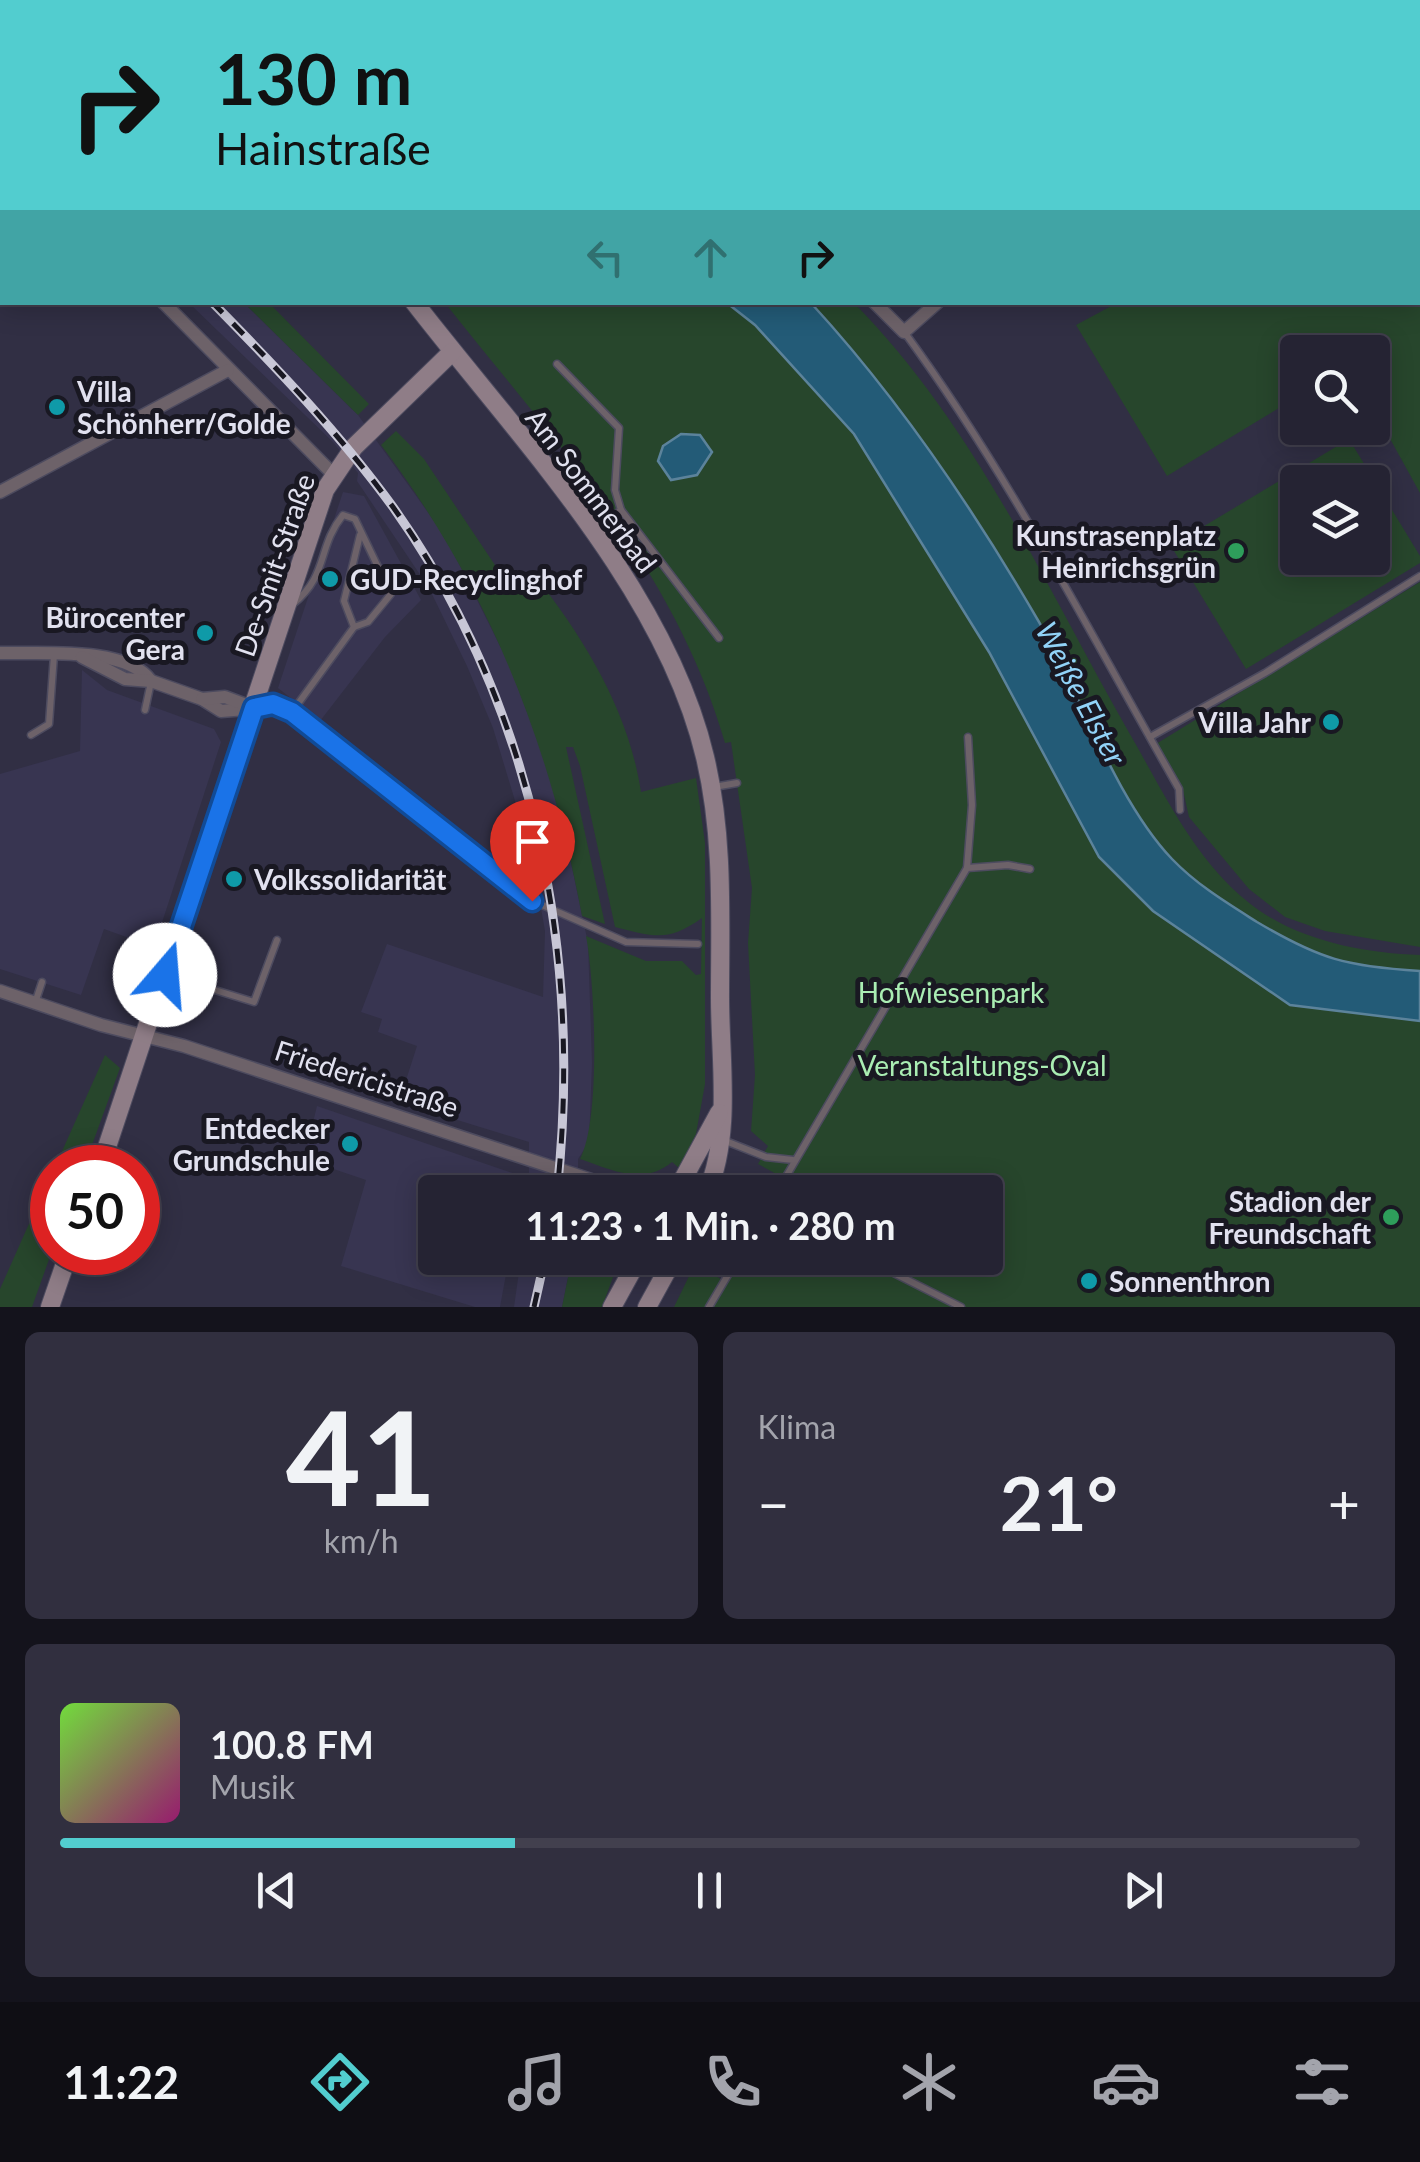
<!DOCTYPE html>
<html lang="de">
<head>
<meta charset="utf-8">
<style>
  body { margin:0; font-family:Lato,sans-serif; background:#312f3f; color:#f1f3f6; height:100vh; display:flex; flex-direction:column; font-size:38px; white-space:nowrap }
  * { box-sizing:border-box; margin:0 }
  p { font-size:32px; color:#a3a4ac }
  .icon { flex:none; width:55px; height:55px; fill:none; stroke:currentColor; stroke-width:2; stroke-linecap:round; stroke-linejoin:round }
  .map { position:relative; height:1307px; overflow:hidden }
  .side { display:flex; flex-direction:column; gap:25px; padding:25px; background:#14131c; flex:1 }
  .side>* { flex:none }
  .banner { position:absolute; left:0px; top:0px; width:1420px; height:305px; box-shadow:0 5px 25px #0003,0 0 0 2px #42404e; background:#52cdcf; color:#111; overflow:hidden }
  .tools { position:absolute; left:1280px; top:335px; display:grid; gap:20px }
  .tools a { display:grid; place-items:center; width:110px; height:110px; border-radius:10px; background:#252333; box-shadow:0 5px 25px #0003,0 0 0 2px #42404e; font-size:50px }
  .speed { position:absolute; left:30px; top:1145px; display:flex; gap:20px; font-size:50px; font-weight:700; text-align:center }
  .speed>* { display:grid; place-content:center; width:130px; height:130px; border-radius:50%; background:#252333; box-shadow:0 5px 25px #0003,0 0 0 2px #42404e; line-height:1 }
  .speed .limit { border:15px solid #d22; background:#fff; color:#111 }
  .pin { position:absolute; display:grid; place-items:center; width:85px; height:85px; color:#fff; margin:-102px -42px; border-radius:50% 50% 50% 0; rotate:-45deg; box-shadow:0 0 10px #0007 }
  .pin .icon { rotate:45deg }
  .me { position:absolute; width:110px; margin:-55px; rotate:18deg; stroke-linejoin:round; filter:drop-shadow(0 0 8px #0008) }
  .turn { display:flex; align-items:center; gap:35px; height:210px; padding:0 50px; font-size:45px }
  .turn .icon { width:130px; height:130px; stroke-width:2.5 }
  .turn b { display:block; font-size:70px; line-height:85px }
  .lanes { display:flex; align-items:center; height:95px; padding:0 50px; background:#0003; justify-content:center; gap:50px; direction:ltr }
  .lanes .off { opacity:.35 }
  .big { font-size:75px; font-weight:700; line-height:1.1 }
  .side .widget { flex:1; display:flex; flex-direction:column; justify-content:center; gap:15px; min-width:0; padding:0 35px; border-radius:15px; background:#312f3f }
  .side .dial { align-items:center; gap:0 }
  .dial b { font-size:130px; line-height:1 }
  .song { display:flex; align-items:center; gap:30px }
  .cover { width:120px; height:120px; border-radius:15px; background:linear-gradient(135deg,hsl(100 70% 55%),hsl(320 70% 35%)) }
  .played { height:10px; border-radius:5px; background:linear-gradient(90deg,#52cdcf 35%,#42404e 35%) }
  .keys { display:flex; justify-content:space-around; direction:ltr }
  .heat { display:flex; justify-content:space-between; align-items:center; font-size:55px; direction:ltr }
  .side .tiles { flex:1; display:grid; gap:25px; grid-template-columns:1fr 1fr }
  .widget:last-child { grid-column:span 2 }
  .trip { position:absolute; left:418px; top:1175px; width:585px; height:100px; border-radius:10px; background:#252333; box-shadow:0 5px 25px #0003,0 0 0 2px #42404e; font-weight:700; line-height:100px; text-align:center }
  .menu { display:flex; height:160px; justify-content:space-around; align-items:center; background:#0f0e14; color:#a3a4ac }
  .menu .icon { width:70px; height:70px }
  .menu .active { color:#52cdcf }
  .menu b { font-size:45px; color:#f1f3f6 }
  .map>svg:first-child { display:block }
  .built { fill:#383551 }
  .green { fill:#27462c; fill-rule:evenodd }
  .water { fill:#235b77; stroke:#5c839b; stroke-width:2.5 }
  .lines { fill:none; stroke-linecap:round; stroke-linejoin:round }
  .lane-casing { stroke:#4d4b5f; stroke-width:9 }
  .street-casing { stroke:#4d4b5f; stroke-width:15 }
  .secondary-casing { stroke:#4d4b5f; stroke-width:20 }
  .lane { stroke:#6d6269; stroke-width:6 }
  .street { stroke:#6d6269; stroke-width:12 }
  .secondary { stroke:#8f7d87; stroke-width:18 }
  .rail-casing { stroke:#c8c7d6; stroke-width:9 }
  .rail { stroke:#191822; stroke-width:5; stroke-dasharray:15; stroke-linecap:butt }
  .route-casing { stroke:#114b97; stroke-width:25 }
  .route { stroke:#1a73e8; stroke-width:18 }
  .culture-dot { fill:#0f9aa8; stroke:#191822; stroke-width:4 }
  .leisure-dot { fill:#2e9e5b; stroke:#191822; stroke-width:4 }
  .labels { text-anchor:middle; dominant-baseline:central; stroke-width:10; stroke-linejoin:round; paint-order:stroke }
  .poi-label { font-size:28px; font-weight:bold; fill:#e1e1ef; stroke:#191822; text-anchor:end }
  .street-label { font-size:28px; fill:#e1e1ef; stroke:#191822 }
  .park-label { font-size:28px; fill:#aaedb3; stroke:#191822 }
  .water-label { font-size:30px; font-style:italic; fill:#92d3f8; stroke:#191822 }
</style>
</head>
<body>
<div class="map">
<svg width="1420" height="1307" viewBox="0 0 1420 1307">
  <rect width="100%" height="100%" fill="#312f44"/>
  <g class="built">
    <path d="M189,303H244L358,415L445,536L509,664L554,783L588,943L592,1063L589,1142L578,1159V1192H529V1142L399,1102L417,1046L378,1032L382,1019L361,1012L387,944L543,997L545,931L532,857L493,728L467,666L429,588L357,481L358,473L333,442Z"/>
    <path d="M343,492L364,496L421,600L385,637L320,721L278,688Z"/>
    <path d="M82,670L107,690L214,729L221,742L154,947L104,929L81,995L0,969V774L80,751Z"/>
    <path d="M317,1106L524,1177L521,1192H435V1258H509L500,1307H475L341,1266L366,1180L304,1159Z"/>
    <path d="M521,1258H572L562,1307H514Z"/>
  </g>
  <g class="green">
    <path d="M1306,0H1420V493L1373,408L1372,352H1298L1297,397L1167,476L1076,325L1117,303L1418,302V2Z"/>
    <path d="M244,303H269L369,404L358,415Z"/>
    <path d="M445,303H727L755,325L854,434L989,652L1099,857L1153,911L1290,1005L1420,1021V1307H674L695,1264L721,1279L733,1258H985V1192H770L780,1176L758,1164L768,1146L751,1131L755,1075L748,943L752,888L731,742L725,743C675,569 555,442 445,303Z"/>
    <path d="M811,303H854C975,426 1043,581 1127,729C1162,789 1193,858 1248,902C1295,940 1362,953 1420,955V971C1346,966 1321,960 1257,922C1227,903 1197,885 1172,859C1115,800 1080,694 1039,622C973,508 900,400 811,303Z"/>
    <path d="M396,431L424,459L513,592L535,576C585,639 629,712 641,792L696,778L705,843V1084L696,1134L679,1168L672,1162C643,1186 612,1170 580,1159C601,1120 595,983 586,936L646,961H682L696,975L701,974L702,918C668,942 655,937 615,927L580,766L573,747H566L605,924L582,916C550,743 488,586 381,445Z"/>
    <path d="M1349,439L1420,556V563L1246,669L1171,546ZM1298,482H1372V558H1298Z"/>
    <path d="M1420,582V947L1325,931L1285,917L1249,889L1189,817L1183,790L1156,744Z"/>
    <path d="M105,1055L120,1068L84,1167H55Z"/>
    <path d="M52,1172V1251L32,1307H0V1289Z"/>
    <path d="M572,1258H620L602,1307H562Z"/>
  </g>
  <g class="water">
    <path d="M727,303H811C900,400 973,508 1039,622C1080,694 1116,800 1172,859C1197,885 1227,903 1257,922C1321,960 1346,966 1420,971V1021L1290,1005L1153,911L1099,857L989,652L854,434L755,325Z"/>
    <path d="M681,434L700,435L712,452L697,475L671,480L658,461L663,446Z"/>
  </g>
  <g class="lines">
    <defs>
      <g id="lane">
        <path d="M905,333C1010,476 1091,635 1179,789L1180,810"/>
        <path d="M557,364L619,428L615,490L621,510L719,638"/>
        <path d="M594,531L621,510"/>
        <path d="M354,627L344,601L360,535"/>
        <path d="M145,710L151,682"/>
        <path d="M292,712L354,627L368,622L391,594L355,519L343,515C317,547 329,575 293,604"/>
        <path d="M31,735L49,724L54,655"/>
        <path d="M1150,737L1265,673L1420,576"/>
        <path d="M714,787L737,783"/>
        <path d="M967,868L1008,865L1030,869"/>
        <path d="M533,901L626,942L698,944"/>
        <path d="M166,975L254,1002L277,940"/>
        <path d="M35,1003L42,982"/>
        <path d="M723,1140L766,1157L793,1160"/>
        <path d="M777,1192L967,868L972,805L968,737"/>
        <path d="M864,1258L961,1307"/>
        <path d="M709,1307L738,1258"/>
      </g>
      <g id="street">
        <path d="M513,0L516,2"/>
        <path d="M823,0L826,2"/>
        <path d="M956,0L959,2"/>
        <path d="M137,2L140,0"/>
        <path d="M594,2L596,0"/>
        <path d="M898,2L900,0"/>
        <path d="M1096,2V0"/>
        <path d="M0,134L2,137"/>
        <path d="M163,302L333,474"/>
        <path d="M874,302L904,332L938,302"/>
        <path d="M0,492L228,370"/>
        <path d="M0,653C41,654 126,646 151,681"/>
        <path d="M82,657L125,679L151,681L202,699L221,711L282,706L533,901"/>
        <path d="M202,699L225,697L254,708"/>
        <path d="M0,991L101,1025L184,1046L628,1192"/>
      </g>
      <g id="secondary">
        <path d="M169,0L171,2"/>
        <path d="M414,302C519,438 665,588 705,757C724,836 720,918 720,998C720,1060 732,1134 707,1192"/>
        <path d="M100,1168L325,490L354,447L452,352"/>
        <path d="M676,1192L719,1113"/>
        <path d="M50,1307L69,1252"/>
        <path d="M612,1307L639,1258"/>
        <path d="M647,1307L674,1258"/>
      </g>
    </defs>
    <use href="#lane" class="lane-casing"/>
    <use href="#street" class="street-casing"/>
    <use href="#secondary" class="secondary-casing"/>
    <use href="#lane" class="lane"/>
    <use href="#street" class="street"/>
    <use href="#secondary" class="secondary"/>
    <defs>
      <g id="rail">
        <path d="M0,66L2,68"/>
        <path d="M0,88L2,90"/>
        <path d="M212,302C276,367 339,433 393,507C534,705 583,954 557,1192"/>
        <path d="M534,1307L545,1258"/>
      </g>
    </defs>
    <use href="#rail" class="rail-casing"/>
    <use href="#rail" class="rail"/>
  </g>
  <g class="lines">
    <defs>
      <path id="route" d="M165,975L254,708L273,704L292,712L532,901"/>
    </defs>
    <use href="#route" class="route-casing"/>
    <use href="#route" class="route"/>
  </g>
  <g class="culture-dot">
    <circle cx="57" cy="407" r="10"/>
    <circle cx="330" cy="579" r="10"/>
    <circle cx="205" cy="633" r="10"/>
    <circle cx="1331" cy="722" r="10"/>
    <circle cx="234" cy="879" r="10"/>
    <circle cx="350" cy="1144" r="10"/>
    <circle cx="1089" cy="1281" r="10"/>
  </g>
  <g class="leisure-dot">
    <circle cx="1236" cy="551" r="10"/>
    <circle cx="1391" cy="1217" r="10"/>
  </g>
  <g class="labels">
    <g class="poi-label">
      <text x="77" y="391" text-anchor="start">Villa<tspan x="77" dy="32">Schönherr/Golde</tspan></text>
      <text x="1216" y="535">Kunstrasenplatz<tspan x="1216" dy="32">Heinrichsgrün</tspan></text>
      <text x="350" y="579" text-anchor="start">GUD-Recyclinghof</text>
      <text x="185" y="617">Bürocenter<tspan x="185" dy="32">Gera</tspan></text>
      <text x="1311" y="722">Villa Jahr</text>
      <text x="254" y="879" text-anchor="start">Volkssolidarität</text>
      <text x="330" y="1128">Entdecker<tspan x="330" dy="32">Grundschule</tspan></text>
      <text x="1371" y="1201">Stadion der<tspan x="1371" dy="32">Freundschaft</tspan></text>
      <text x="1109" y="1281" text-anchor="start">Sonnenthron</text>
    </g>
    <g class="street-label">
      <text transform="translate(592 490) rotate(53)">Am Sommerbad</text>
      <text transform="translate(274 565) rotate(-71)">De-Smit-Straße</text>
      <text transform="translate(367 1078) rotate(18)">Friedericistraße</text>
    </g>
    <g class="park-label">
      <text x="951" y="992">Hofwiesenpark</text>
      <text x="982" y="1065">Veranstaltungs-Oval</text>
    </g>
    <g class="water-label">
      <text transform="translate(1082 693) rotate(62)">Weiße Elster</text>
    </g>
  </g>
</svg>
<div class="tools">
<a><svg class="icon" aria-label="search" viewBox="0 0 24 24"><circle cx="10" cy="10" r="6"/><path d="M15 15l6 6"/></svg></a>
<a><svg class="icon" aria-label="layers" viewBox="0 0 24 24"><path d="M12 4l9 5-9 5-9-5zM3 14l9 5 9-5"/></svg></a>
</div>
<div class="speed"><div class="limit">50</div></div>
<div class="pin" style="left:532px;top:901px;background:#d93025"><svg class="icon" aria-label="arrive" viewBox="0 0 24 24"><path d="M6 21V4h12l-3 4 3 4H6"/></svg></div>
<svg class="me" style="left:165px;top:975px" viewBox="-20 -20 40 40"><circle r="19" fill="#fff"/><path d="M0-13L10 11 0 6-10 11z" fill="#1a73e8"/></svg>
<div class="trip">11:23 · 1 Min. · 280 m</div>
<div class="banner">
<div class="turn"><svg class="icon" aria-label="right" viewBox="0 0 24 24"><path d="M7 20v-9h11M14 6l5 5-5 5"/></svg><div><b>130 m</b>Hainstraße</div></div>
<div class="lanes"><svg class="icon off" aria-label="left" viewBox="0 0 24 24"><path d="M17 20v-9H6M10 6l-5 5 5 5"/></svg><svg class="icon off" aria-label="ahead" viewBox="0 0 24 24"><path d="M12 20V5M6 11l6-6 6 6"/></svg><svg class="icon" aria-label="right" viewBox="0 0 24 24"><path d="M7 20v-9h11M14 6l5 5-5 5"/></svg></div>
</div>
</div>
<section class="side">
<div class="tiles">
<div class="widget dial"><b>41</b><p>km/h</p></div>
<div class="widget"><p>Klima</p>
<div class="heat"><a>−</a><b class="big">21°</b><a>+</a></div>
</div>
<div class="widget">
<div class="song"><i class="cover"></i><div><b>100.8 FM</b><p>Musik</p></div></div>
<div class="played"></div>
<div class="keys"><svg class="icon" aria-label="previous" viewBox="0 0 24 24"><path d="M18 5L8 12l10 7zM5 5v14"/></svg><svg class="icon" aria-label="pause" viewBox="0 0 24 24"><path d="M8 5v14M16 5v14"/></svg><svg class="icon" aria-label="next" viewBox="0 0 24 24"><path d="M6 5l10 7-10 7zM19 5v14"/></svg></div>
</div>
</div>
</section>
<nav class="menu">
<b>11:22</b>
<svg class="icon active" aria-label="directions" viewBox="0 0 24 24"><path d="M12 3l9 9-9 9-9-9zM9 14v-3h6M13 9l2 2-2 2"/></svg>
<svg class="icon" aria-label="music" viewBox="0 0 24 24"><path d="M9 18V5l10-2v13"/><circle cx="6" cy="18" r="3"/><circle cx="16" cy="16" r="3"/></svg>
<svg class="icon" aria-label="phone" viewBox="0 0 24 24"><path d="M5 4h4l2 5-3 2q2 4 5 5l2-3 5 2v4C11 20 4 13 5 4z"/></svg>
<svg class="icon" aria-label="climate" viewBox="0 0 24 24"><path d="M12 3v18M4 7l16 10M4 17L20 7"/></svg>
<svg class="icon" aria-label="car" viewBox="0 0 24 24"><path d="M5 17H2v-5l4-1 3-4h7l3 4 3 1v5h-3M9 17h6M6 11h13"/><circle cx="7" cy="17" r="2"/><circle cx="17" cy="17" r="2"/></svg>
<svg class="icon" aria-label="filters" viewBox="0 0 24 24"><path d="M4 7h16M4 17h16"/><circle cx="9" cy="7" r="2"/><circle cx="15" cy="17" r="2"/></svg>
</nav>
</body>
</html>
